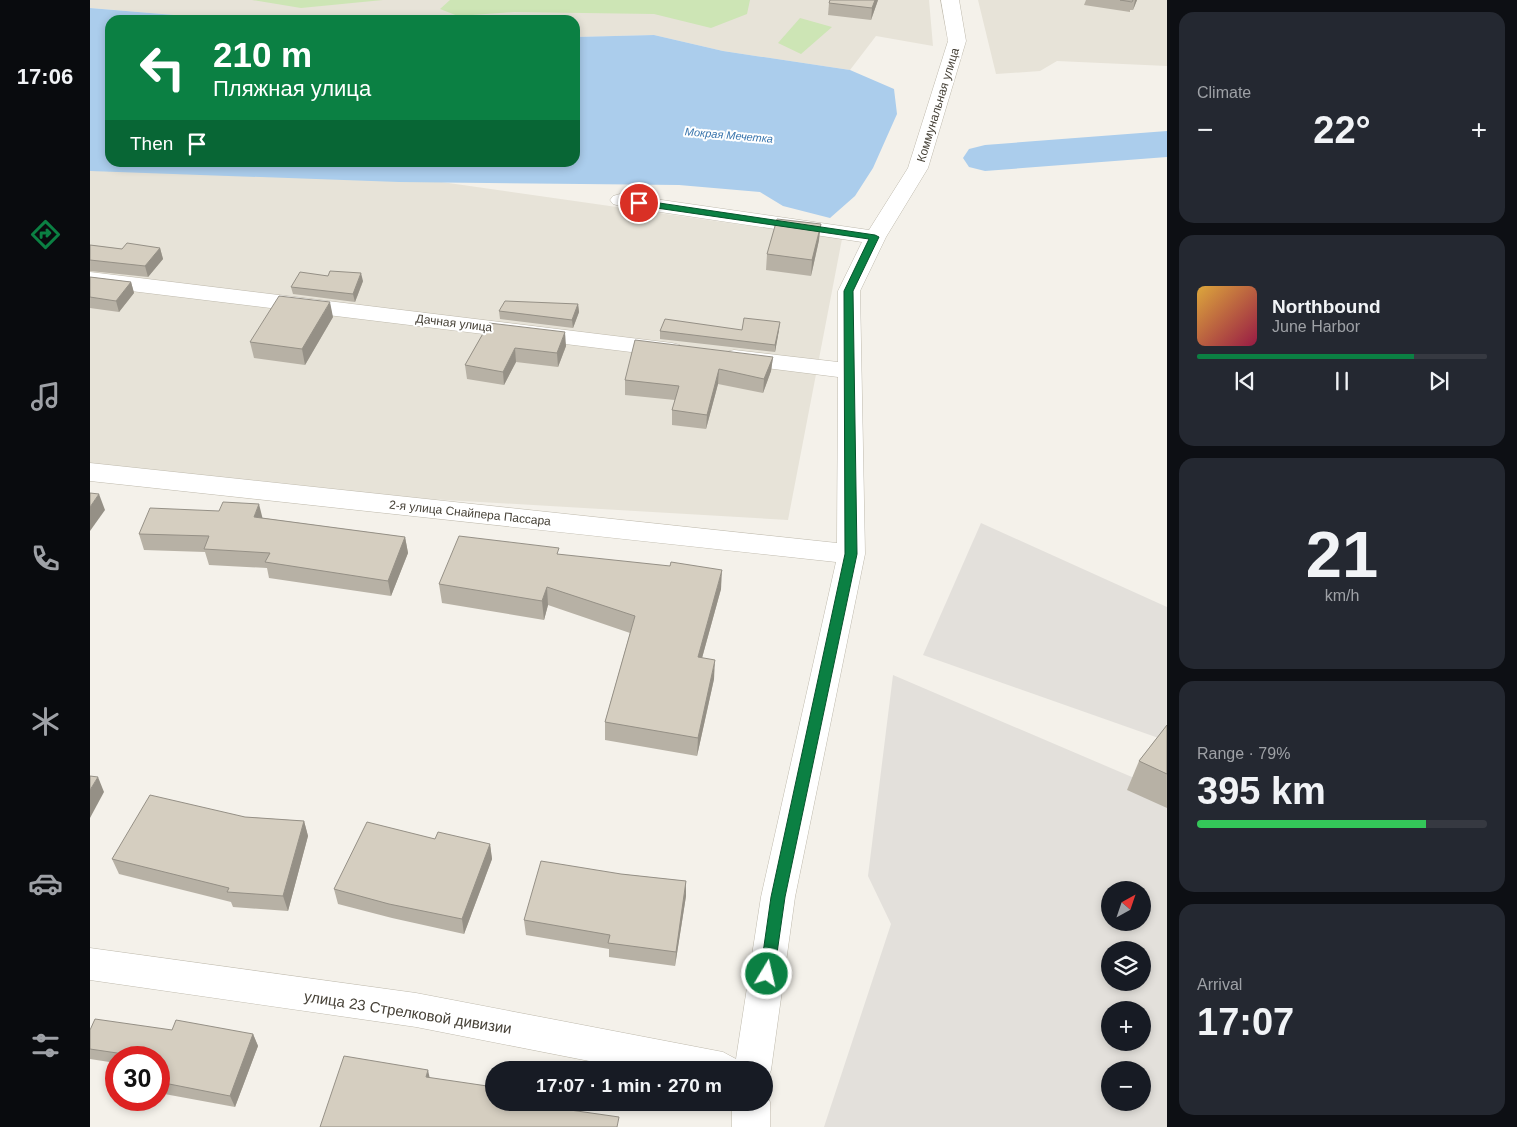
<!DOCTYPE html>
<html lang="en">
<head>
<meta charset="utf-8">
<style>
  body { margin:0; font-family:Arial,sans-serif; background:#242831; color:#f1f3f6; height:100vh; display:flex; flex-direction:column; font-size:19px; white-space:nowrap }
  * { box-sizing:border-box; margin:0 }
  p { font-size:16px; color:#9ea1a6 }
  .icon { flex:none; width:28px; height:28px; fill:none; stroke:currentColor; stroke-width:2; stroke-linecap:round; stroke-linejoin:round }
  .map { position:relative; flex:1; overflow:hidden }
  .panel { display:flex; flex-direction:column; gap:12px; padding:12px; background:#0d0f14; width:350px }
  .panel>* { flex:none }
  .hud { position:absolute; left:15px; top:15px; width:475px; height:152px; border-radius:15px; box-shadow:0 2px 8px #0003; background:#0b8043; color:#fff; overflow:hidden }
  .needle { width:32px; rotate:40deg }
  .controls { position:absolute; left:1011px; top:881px; display:grid; gap:10px }
  .controls a { display:grid; place-items:center; width:50px; height:50px; border-radius:50%; background:#171b24; box-shadow:0 2px 8px #0003; font-size:25px }
  .speed { position:absolute; left:15px; top:1046px; display:flex; gap:10px; font-size:25px; font-weight:700; text-align:center }
  .speed>* { display:grid; place-content:center; width:65px; height:65px; border-radius:50%; background:#171b24; box-shadow:0 2px 8px #0003; line-height:1 }
  .speed .limit { border:8px solid #d22; background:#fff; color:#111 }
  .pin { position:absolute; display:grid; place-items:center; width:42px; height:42px; color:#fff; margin:-21px; border:2px solid #fff; border-radius:50%; box-shadow:0 1px 5px #0007 }
  .me { position:absolute; width:55px; margin:-28px; rotate:9deg; stroke-linejoin:round; filter:drop-shadow(0 0 4px #0008) }
  .turn { display:flex; align-items:center; gap:18px; height:105px; padding:0 25px; font-size:22px }
  .turn .icon { width:65px; height:65px; stroke-width:2.5 }
  .turn b { display:block; font-size:35px; line-height:42px }
  .then { display:flex; align-items:center; height:48px; padding:0 25px; background:#0003; gap:10px; font-size:19px }
  .big { font-size:38px; font-weight:800; line-height:1.1 }
  .panel .tile { flex:1; display:flex; flex-direction:column; justify-content:center; gap:8px; min-width:0; padding:0 18px; border-radius:15px; background:#242831 }
  .panel .dial { align-items:center; gap:0 }
  .dial b { font-size:65px; line-height:1 }
  .song { display:flex; align-items:center; gap:15px }
  .cover { width:60px; height:60px; border-radius:8px; background:linear-gradient(135deg,hsl(40 70% 55%),hsl(340 70% 35%)) }
  .played { height:5px; border-radius:2px; background:linear-gradient(90deg,#0b8043 75%,#363941 75%) }
  .keys { display:flex; justify-content:space-around; direction:ltr }
  .heat { display:flex; justify-content:space-between; align-items:center; font-size:28px; direction:ltr }
  .charge { height:8px; border-radius:4px; background:linear-gradient(90deg,#34c759 79%,#363941 0) }
  .trip { position:absolute; left:395px; top:1061px; width:288px; height:50px; border-radius:25px; background:#171b24; box-shadow:0 2px 8px #0003; font-weight:800; line-height:50px; text-align:center }
  main { display:flex; flex:1; min-height:0 }
  .tab-bar { display:flex; flex-direction:column; width:90px; justify-content:space-around; align-items:center; background:#090b0e; color:#9ea1a6 }
  .tab-bar .icon { width:35px; height:35px }
  .tab-bar .on { color:#0b8043 }
  .tab-bar b { font-size:22px; color:#f1f3f6 }
  .map>svg:first-child { display:block }
  .residential { fill:#e7e3d8 }
  .industrial { fill:#e3e0db; fill-rule:evenodd }
  .green { fill:#cde5b5 }
  .water { fill:#abcdec }
  .lines { fill:none; stroke-linecap:round; stroke-linejoin:round }
  .river { fill:#abcdec; fill-rule:evenodd }
  .minor-casing { stroke:#bfbaad; stroke-width:1 }
  .minor { fill:#fff; fill-rule:evenodd }
  .wall { fill:#b7b1a5 }
  .shaded-wall { fill:#959086 }
  .building { fill:#d5cec0; stroke:#959086 }
  .route { fill:#0b8043; stroke:#07532c }
  .labels { text-anchor:middle; dominant-baseline:central; stroke-width:4; stroke-linejoin:round; paint-order:stroke }
  .far-water-label { font-size:11px; font-style:italic; fill:#3874ac; stroke:#fff }
  .street-label { font-size:12px; fill:#474238; stroke:#fff }
  .near-street-label { font-size:15px; fill:#474238; stroke:#fff }
</style>
</head>
<body>
<main>
<nav class="tab-bar">
<b>17:06</b>
<svg class="icon on" aria-label="directions" viewBox="0 0 24 24"><path d="M12 3l9 9-9 9-9-9zM9 14v-3h6M13 9l2 2-2 2"/></svg>
<svg class="icon" aria-label="music" viewBox="0 0 24 24"><path d="M9 18V5l10-2v13"/><circle cx="6" cy="18" r="3"/><circle cx="16" cy="16" r="3"/></svg>
<svg class="icon" aria-label="phone" viewBox="0 0 24 24"><path d="M5 4h4l2 5-3 2q2 4 5 5l2-3 5 2v4C11 20 4 13 5 4z"/></svg>
<svg class="icon" aria-label="climate" viewBox="0 0 24 24"><path d="M12 3v18M4 7l16 10M4 17L20 7"/></svg>
<svg class="icon" aria-label="car" viewBox="0 0 24 24"><path d="M5 17H2v-5l4-1 3-4h7l3 4 3 1v5h-3M9 17h6M6 11h13"/><circle cx="7" cy="17" r="2"/><circle cx="17" cy="17" r="2"/></svg>
<svg class="icon" aria-label="filters" viewBox="0 0 24 24"><path d="M4 7h16M4 17h16"/><circle cx="9" cy="7" r="2"/><circle cx="15" cy="17" r="2"/></svg>
</nav>
<div class="map">
<svg width="1077" height="1127" viewBox="0 0 1077 1127">
  <rect width="100%" height="100%" fill="#f4f1ea"/>
  <g class="residential">
    <path d="M0,0H839L843,46L786,36L760,70L633,51L564,35L485,37V20H144L0,8Z"/>
    <path d="M888,0H1077V66L967,61L950,71L906,74Z"/>
    <path d="M0,131L20,162L218,163L752,239L698,520L0,479Z"/>
  </g>
  <g class="industrial">
    <path d="M891,523L1077,607V741L833,655Z"/>
    <path d="M803,675L1077,792V1127H734L801,924L778,876ZM1020,890H1052V922H1020ZM1020,950H1052V982H1020ZM1020,1010H1052V1042H1020ZM1020,1070H1052V1102H1020Z"/>
  </g>
  <g class="green">
    <path d="M162,0H293L211,8Z"/>
    <path d="M360,0H660L657,14L621,28L564,14L424,12L368,16L350,9Z"/>
    <path d="M710,18L742,27L711,54L688,43Z"/>
  </g>
  <path class="water" d="M0,8L144,20H20V162H485V37L564,35L633,51L760,70L804,89L807,114L783,168L765,196L740,218L693,206L670,192L589,185L309,182L0,171Z"/>
  <g class="lines">
    <path class="river" d="M1077,131V157L895,171L879,167L873,158L879,149L895,145Z"/>
    <defs>
      <g id="minor">
        <path d="M851,0H869L876,41L838,168L796,237L770,291L775,554L705,897L681,1070L676,1082L674,1083V1070H545L326,1027L0,980V948L326,993L633,1052L646,1059L671,897L746,562L0,481V463L747,543L748,377L644,364L636,362L632,357L636,352L644,350L748,362V291L772,242L530,206L523,204L520,200L523,196L530,194L779,230L818,168L858,41Z"/>
        <path d="M0,272L582,343L590,345L594,350L590,355L582,357L0,286Z"/>
        <path d="M674,1089L680,1102V1127H642V1102H674Z"/>
      </g>
    </defs>
    <use href="#minor" class="minor-casing"/>
    <use href="#minor" class="minor"/>
  </g>
  <g class="wall">
    <path d="M788,0L781,20L738,15L739,3Z"/>
    <path d="M996,0H1047L1043,10H1040V12L994,5Z"/>
    <path d="M729,240L721,276L676,270L677,254Z"/>
    <path d="M0,245L32,249L70,248L73,259L58,277L0,271Z"/>
    <path d="M0,277L41,282L44,293L29,312L0,308Z"/>
    <path d="M273,281L265,302L203,294L201,287Z"/>
    <path d="M488,304L489,312L483,328L410,319L409,311Z"/>
    <path d="M243,317L215,365L164,358L160,342Z"/>
    <path d="M399,323L476,346L468,367L426,362L414,385L377,379L375,365Z"/>
    <path d="M652,330H689L685,352L570,339V331Z"/>
    <path d="M683,357L681,371L673,393L628,384L616,429L582,425V410L585,400L535,395V380Z"/>
    <path d="M173,518L315,537L318,553L301,596L179,578L177,568L119,565L115,552L54,550L49,534Z"/>
    <path d="M469,554L631,589L612,658L624,679L607,756L515,740V722L540,633L458,605L454,620L352,603L349,584Z"/>
    <path d="M1077,725V808L1037,790L1049,761Z"/>
    <path d="M155,817L214,821L218,836L198,911L143,907L141,902L29,874L22,859Z"/>
    <path d="M345,839L400,844L402,859L374,934L302,918L248,904L244,889Z"/>
    <path d="M531,874L596,881V896L585,966L519,957V949L436,935L434,920Z"/>
    <path d="M0,1030H82L163,1034L168,1046L145,1107L69,1093V1058H26V1063L0,1059Z"/>
  </g>
  <g class="shaded-wall">
    <path d="M785,0H788L781,20L782,8Z"/>
    <path d="M1045,0H1047L1043,10Z"/>
    <path d="M731,224L729,240L721,276L722,260Z"/>
    <path d="M70,248L73,259L58,277L55,266Z"/>
    <path d="M271,273L273,281L265,302L263,294Z"/>
    <path d="M41,282L44,293L29,312L26,301Z"/>
    <path d="M240,302L243,317L215,365L212,349Z"/>
    <path d="M488,304L489,312L483,328L482,320Z"/>
    <path d="M690,322L689,330L685,352V345Z"/>
    <path d="M475,332L476,346L468,367L467,353Z"/>
    <path d="M425,348L426,362L414,385L413,372Z"/>
    <path d="M683,357L681,371L673,393L674,379Z"/>
    <path d="M629,369L628,384L616,429L617,415Z"/>
    <path d="M9,494L15,510L0,531V507Z"/>
    <path d="M169,504L173,520L164,517Z"/>
    <path d="M315,537L318,553L301,596L298,581Z"/>
    <path d="M632,570L631,589L607,676L608,657Z"/>
    <path d="M457,587L458,605L454,620L452,601Z"/>
    <path d="M625,660L624,679L607,756L608,738Z"/>
    <path d="M8,777L14,792L0,818V790Z"/>
    <path d="M214,821L218,836L198,911L193,896Z"/>
    <path d="M400,844L402,859L374,934L372,919Z"/>
    <path d="M596,881V896L585,966L586,952Z"/>
    <path d="M163,1034L168,1046L145,1107L140,1096Z"/>
    <path d="M338,1070L341,1084L336,1077Z"/>
  </g>
  <g class="building">
    <path d="M740,0H785L782,8L739,3Z"/>
    <path d="M1030,0H1043L1042,2Z"/>
    <path d="M687,219L731,224L722,260L677,254Z"/>
    <path d="M37,243L70,248L55,266L0,260V245L32,249Z"/>
    <path d="M240,271L271,273L263,294L201,287L210,272L238,276Z"/>
    <path d="M0,277L41,282L26,301L0,297Z"/>
    <path d="M189,296L240,302L212,349L160,342Z"/>
    <path d="M415,301L488,304L482,320L409,311Z"/>
    <path d="M654,318L690,322L685,345L570,331L575,319L652,330Z"/>
    <path d="M399,323L475,332L467,353L425,348L413,372L375,365Z"/>
    <path d="M545,340L683,357L674,379L629,369L617,415L582,410L589,386L535,380Z"/>
    <path d="M0,493L9,494L0,507Z"/>
    <path d="M133,502L169,504L164,517L315,537L298,581L175,562L180,553L114,549L119,536L49,534L60,508L129,511Z"/>
    <path d="M369,536L469,548L467,554L580,566L581,562L632,570L608,657L625,660L608,738L515,722L545,616L457,587L452,601L349,584Z"/>
    <path d="M1077,725V774L1049,761Z"/>
    <path d="M0,776L8,777L0,790Z"/>
    <path d="M60,795L155,817L214,821L193,896L137,892L139,888L22,859Z"/>
    <path d="M277,822L345,839L348,832L400,844L372,919L299,904L244,889Z"/>
    <path d="M451,861L531,874L596,881L586,952L518,943L520,935L434,920Z"/>
    <path d="M5,1019L82,1030L86,1020L163,1034L140,1096L69,1082V1058H61L0,1049V1030Z"/>
    <path d="M254,1056L338,1070L336,1077L404,1087V1102H445V1105L529,1117L527,1127H230Z"/>
  </g>
  <path class="route" d="M549,200L785,235L789,237L763,291L767,554L695,897L684,974L682,979L677,980L672,979L670,974L681,897L755,554L754,291L779,239L546,205V201Z"/>
  <g class="labels">
    <g class="far-water-label">
      <text transform="translate(639 135) rotate(5)">Мокрая Мечетка</text>
    </g>
    <g class="street-label">
      <text transform="translate(848 105) rotate(-73)">Коммунальная улица</text>
      <text transform="translate(364 323) rotate(7)">Дачная улица</text>
      <text transform="translate(380 513) rotate(6)">2-я улица Снайпера Пассара</text>
    </g>
    <g class="near-street-label">
      <text transform="translate(318 1012) rotate(9)">улица 23 Стрелковой дивизии</text>
    </g>
  </g>
</svg>
<div class="controls">
<a><svg class="needle" viewBox="-14 -14 28 28"><path d="M0-13l5 13h-10z" fill="#e53935"/><path d="M0 13l5-13h-10z" fill="#9ea1a6"/></svg></a>
<a><svg class="icon" aria-label="layers" viewBox="0 0 24 24"><path d="M12 4l9 5-9 5-9-5zM3 14l9 5 9-5"/></svg></a>
<a>+</a>
<a>−</a>
</div>
<div class="speed"><div class="limit">30</div></div>
<div class="pin" style="left:549px;top:203px;background:#d93025"><svg class="icon" aria-label="arrive" viewBox="0 0 24 24"><path d="M6 21V4h12l-3 4 3 4H6"/></svg></div>
<svg class="me" style="left:677px;top:974px" viewBox="-20 -20 40 40"><circle r="17" fill="#0b8043" stroke="#fff" stroke-width="3"/><path d="M0-11L8 9 0 5-8 9z" fill="#fff"/></svg>
<div class="trip">17:07 · 1 min · 270 m</div>
<div class="hud">
<div class="turn"><svg class="icon" aria-label="left" viewBox="0 0 24 24"><path d="M17 20v-9H6M10 6l-5 5 5 5"/></svg><div><b>210 m</b>Пляжная улица</div></div>
<div class="then">Then<svg class="icon" aria-label="arrive" viewBox="0 0 24 24"><path d="M6 21V4h12l-3 4 3 4H6"/></svg></div>
</div>
</div>
<section class="panel">
<div class="tile"><p>Climate</p>
<div class="heat"><a>−</a><b class="big">22°</b><a>+</a></div>
</div>
<div class="tile">
<div class="song"><i class="cover"></i><div><b>Northbound</b><p>June Harbor</p></div></div>
<div class="played"></div>
<div class="keys"><svg class="icon" aria-label="previous" viewBox="0 0 24 24"><path d="M18 5L8 12l10 7zM5 5v14"/></svg><svg class="icon" aria-label="pause" viewBox="0 0 24 24"><path d="M8 5v14M16 5v14"/></svg><svg class="icon" aria-label="next" viewBox="0 0 24 24"><path d="M6 5l10 7-10 7zM19 5v14"/></svg></div>
</div>
<div class="tile dial"><b>21</b><p>km/h</p></div>
<div class="tile"><p>Range · 79%</p><b class="big">395 km</b><div class="charge"></div></div>
<div class="tile"><p>Arrival</p><b class="big">17:07</b></div>
</section>
</main>
</body>
</html>
